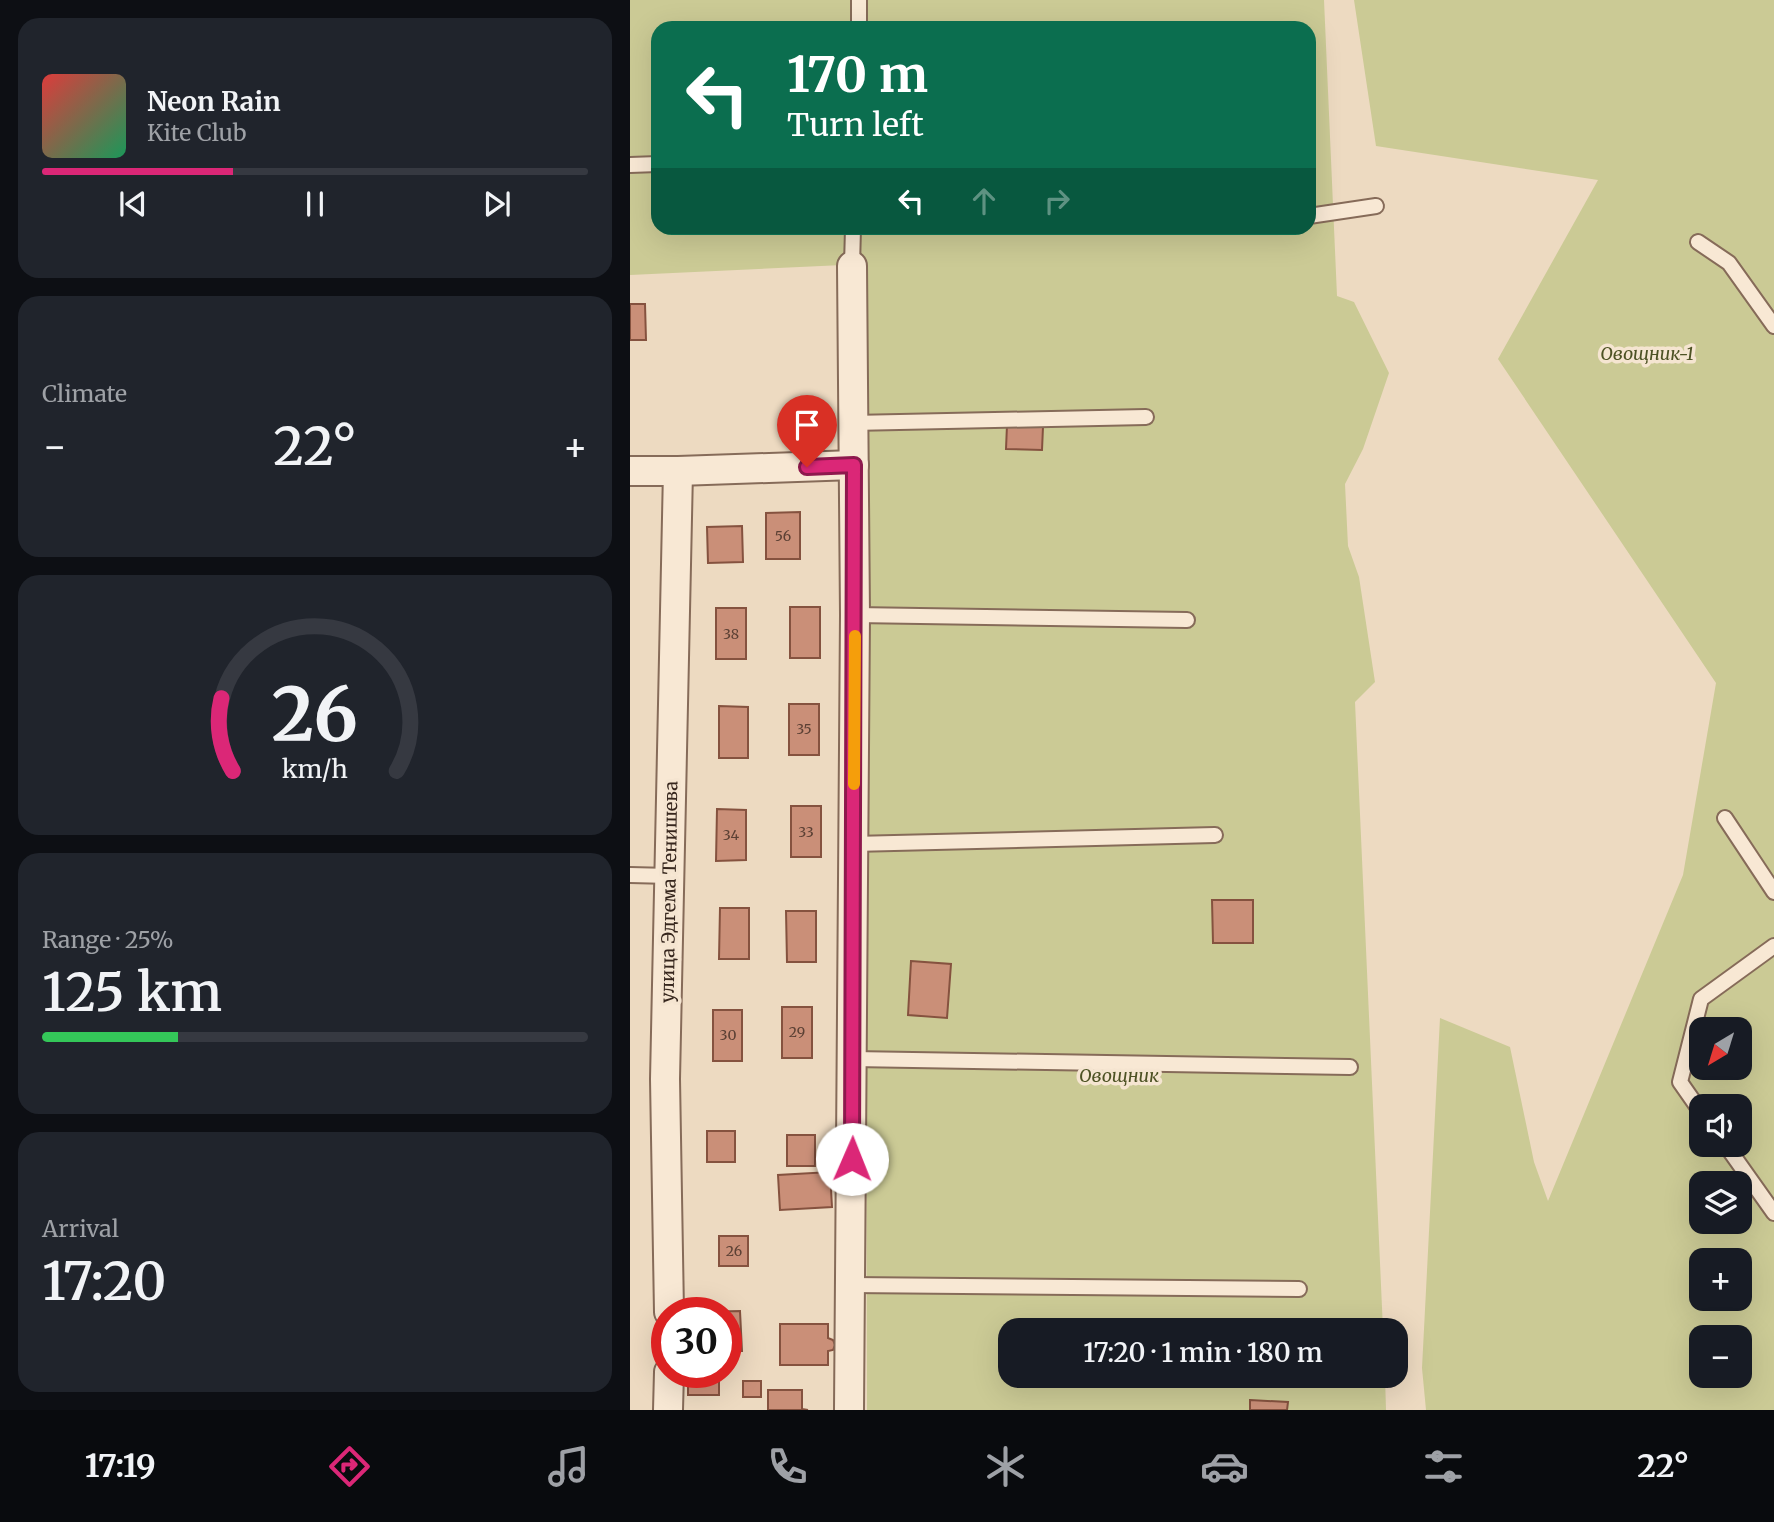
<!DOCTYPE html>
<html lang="en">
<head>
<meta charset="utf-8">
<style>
  body { margin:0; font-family:Merriweather,serif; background:#20242c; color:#f1f3f6; height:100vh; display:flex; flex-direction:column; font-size:26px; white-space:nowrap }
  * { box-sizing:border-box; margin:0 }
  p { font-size:23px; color:#9ea1a6 }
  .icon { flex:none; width:38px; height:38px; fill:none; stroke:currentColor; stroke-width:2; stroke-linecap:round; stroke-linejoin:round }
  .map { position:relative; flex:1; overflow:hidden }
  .side { display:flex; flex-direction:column; gap:18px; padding:18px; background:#0d0f14; width:630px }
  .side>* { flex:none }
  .hud { position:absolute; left:21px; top:21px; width:665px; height:214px; border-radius:21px; box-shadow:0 7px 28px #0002; background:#0b6e4f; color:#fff; overflow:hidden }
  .needle { width:46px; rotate:218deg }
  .tools { position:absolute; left:1059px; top:1017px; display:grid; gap:14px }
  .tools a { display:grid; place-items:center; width:63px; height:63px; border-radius:14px; background:#171b24; box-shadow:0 7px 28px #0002; font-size:35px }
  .speed { position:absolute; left:21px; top:1297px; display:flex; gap:14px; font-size:35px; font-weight:700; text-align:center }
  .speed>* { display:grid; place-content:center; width:91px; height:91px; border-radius:50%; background:#171b24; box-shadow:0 7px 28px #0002; line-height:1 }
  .speed .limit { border:10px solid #d22; background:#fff; color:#111 }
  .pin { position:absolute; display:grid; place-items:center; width:60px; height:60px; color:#fff; margin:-72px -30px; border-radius:50% 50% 50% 0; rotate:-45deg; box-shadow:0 0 7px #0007 }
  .pin .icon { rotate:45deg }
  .me { position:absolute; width:77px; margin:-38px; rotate:1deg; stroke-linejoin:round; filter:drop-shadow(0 0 5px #0008) }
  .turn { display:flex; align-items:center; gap:24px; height:147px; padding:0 21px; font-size:32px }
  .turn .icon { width:91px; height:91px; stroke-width:2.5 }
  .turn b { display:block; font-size:49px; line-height:60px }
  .lanes { display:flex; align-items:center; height:66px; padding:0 21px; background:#0003; justify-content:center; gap:35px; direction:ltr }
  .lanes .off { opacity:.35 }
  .big { font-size:52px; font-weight:600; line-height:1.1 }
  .side .card { flex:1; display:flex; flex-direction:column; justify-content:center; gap:10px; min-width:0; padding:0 24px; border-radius:21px; background:#20242c }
  .side .dial { align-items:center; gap:0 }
  .dial svg { height:182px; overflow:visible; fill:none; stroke:#363941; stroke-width:7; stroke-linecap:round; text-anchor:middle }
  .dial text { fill:#f1f3f6; stroke:none }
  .song { display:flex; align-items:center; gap:21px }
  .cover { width:84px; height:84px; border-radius:10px; background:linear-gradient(135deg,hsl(0 70% 55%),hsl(150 70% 35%)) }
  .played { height:7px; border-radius:4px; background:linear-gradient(90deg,#db2777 35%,#363941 35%) }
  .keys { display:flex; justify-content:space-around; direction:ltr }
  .heat { display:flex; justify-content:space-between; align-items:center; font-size:38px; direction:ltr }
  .charge { height:10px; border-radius:5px; background:linear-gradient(90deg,#34c759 25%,#363941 0) }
  .trip { position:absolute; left:368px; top:1318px; width:410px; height:70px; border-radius:21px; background:#171b24; box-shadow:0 7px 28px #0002; font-weight:600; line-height:70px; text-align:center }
  .dock { display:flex; height:112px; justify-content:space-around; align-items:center; background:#090b0e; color:#9ea1a6 }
  .dock .icon { width:49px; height:49px }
  .dock .active { color:#db2777 }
  .dock b { font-size:32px; color:#f1f3f6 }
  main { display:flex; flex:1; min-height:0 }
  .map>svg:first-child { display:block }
  .green { fill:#cbca95; fill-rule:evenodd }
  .building { fill:#ca8f78; stroke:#85523f; stroke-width:2 }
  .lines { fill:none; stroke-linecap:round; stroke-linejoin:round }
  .service-casing { stroke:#866b59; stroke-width:18 }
  .minor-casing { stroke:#866b59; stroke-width:32 }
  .service { stroke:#f8e8d4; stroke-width:14 }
  .minor { stroke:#f8e8d4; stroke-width:28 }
  .route-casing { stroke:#8e194d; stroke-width:18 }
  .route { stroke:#db2777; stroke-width:12 }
  .slow { stroke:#f59e0b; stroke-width:12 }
  .labels { text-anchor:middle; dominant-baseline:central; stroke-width:7; stroke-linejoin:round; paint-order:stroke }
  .number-label { font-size:14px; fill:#5b4034 }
  .park-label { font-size:18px; font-style:italic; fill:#4d5224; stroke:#f5e5d1 }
  .street-label { font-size:18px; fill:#36261d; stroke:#f5e5d1 }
</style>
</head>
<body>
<main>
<section class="side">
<div class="card">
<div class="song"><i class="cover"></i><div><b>Neon Rain</b><p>Kite Club</p></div></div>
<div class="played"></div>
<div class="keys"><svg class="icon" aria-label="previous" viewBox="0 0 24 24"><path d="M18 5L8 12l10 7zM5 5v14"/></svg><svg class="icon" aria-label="pause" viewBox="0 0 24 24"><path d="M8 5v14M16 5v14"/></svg><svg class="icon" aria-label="next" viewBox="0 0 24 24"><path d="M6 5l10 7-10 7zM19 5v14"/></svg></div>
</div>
<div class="card"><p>Climate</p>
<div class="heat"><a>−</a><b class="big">22°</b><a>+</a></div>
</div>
<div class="card dial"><svg viewBox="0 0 100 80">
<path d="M14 69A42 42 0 1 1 86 69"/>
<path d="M14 69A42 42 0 0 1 9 37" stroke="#db2777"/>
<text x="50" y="56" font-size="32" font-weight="700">26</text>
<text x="50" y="72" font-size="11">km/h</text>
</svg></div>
<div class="card"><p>Range · 25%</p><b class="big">125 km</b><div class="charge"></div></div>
<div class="card"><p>Arrival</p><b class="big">17:20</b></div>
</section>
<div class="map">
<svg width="1144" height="1410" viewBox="0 0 1144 1410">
  <rect width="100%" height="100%" fill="#eddac1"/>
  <g class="green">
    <path d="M0,0H694L707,296L724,302L759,373L733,449L715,484L718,546L729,577L745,682L725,702L753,1330H380V1376H755L756,1410H237L234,264L0,275ZM28,28H679V228H28Z"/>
    <path d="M724,0H1144V1410H796L792,1368L810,1018L880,1047L904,1162L918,1201L1053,875L1086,683L868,359L968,180L746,146ZM1071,1029H1110V1068H1071ZM1071,1106H1110V1144H1071ZM1071,1183H1110V1222H1071ZM1071,1260H1110V1298H1071ZM1071,1337H1110V1376H1071Z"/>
  </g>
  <g class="building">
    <path d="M0,304H15L16,340H0Z"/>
    <path d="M377,425L413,427L412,450L376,449Z"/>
    <path d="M170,512V559H136V513Z"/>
    <path d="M112,526L113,562L78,563L77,527Z"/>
    <rect x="160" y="607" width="30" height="51"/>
    <rect x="86" y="608" width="30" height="51"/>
    <rect x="159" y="704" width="30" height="51"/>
    <path d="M89,706L118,707V758H89Z"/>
    <rect x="161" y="806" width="30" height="51"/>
    <path d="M87,809L116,810V860L86,861Z"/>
    <path d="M582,900H623V943H583Z"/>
    <path d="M90,908H119V959H89Z"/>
    <path d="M156,911H186V962H157Z"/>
    <path d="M281,961L321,964L317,1018L278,1015Z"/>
    <rect x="152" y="1007" width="30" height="51"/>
    <rect x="83" y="1010" width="29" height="51"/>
    <rect x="77" y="1131" width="28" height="31"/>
    <rect x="157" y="1135" width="28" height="31"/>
    <path d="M200,1172L202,1207L150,1210L148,1175Z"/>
    <rect x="89" y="1236" width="29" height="30"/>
    <path d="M110,1311L112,1351H96V1312H64Z"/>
    <path d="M150,1324H198V1338L203,1340L205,1345L203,1350L198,1351V1365H150Z"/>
    <rect x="58" y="1381" width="31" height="14"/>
    <rect x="113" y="1381" width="18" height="16"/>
    <path d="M138,1390H172V1409L178,1410H138Z"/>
    <path d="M620,1400L658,1402L657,1410H620Z"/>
  </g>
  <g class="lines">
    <defs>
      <g id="service">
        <path d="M229,28V0"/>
        <path d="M0,165L28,164"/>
        <path d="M679,216L746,206"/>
        <path d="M1068,242L1099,263L1144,326"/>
        <path d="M222,266L223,228"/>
        <path d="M222,423L516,417"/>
        <path d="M225,615L557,620"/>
        <path d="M1095,818L1144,892"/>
        <path d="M223,844L585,835"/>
        <path d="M0,875L40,876"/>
        <path d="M223,1059L720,1067"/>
        <path d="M1071,1112L1050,1082L1071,999L1144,946"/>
        <path d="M1095,1144L1144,1213"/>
        <path d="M220,1285L669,1289"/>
      </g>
      <g id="minor">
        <path d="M0,471H48L224,465"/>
        <path d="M39,1312L35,1079L48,471"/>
        <path d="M38,1410L39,1372"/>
        <path d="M219,1410L225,615L222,266"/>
      </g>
    </defs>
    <use href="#service" class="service-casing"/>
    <use href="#minor" class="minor-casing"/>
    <use href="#service" class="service"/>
    <use href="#minor" class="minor"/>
  </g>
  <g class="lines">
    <defs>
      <path id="route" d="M177,467L224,465L222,1159"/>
    </defs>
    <use href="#route" class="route-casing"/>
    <use href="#route" class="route"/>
    <path class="slow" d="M224,784L225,636"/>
  </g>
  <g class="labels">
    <g class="number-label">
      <text x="153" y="536">56</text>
      <text x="101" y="634">38</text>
      <text x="174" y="729">35</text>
      <text x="176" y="832">33</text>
      <text x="101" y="835">34</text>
      <text x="167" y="1032">29</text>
      <text x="98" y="1035">30</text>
      <text x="104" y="1251">26</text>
    </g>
    <g class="park-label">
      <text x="1017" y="353">Овощник-1</text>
      <text x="489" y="1075">Овощник</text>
    </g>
    <g class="street-label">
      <text transform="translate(39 892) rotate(-89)">улица Эдгема Тенишева</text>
    </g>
  </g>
</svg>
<div class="tools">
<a><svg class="needle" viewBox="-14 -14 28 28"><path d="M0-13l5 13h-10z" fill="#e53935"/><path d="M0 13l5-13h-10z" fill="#9ea1a6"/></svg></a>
<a><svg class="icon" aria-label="sound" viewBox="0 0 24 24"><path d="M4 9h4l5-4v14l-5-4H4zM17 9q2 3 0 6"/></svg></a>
<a><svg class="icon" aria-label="layers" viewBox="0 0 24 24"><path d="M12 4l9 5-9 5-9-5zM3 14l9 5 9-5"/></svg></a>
<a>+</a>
<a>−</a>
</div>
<div class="speed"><div class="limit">30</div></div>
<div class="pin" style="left:177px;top:467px;background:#d93025"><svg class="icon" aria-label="arrive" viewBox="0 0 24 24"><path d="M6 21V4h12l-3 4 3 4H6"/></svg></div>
<svg class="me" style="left:222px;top:1159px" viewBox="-20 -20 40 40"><circle r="19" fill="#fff"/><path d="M0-13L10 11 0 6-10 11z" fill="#db2777"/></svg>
<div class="trip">17:20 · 1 min · 180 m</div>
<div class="hud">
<div class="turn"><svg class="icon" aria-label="left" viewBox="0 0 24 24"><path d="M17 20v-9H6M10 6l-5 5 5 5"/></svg><div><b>170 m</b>Turn left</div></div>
<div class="lanes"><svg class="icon" aria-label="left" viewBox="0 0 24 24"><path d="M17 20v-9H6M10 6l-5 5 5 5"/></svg><svg class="icon off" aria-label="ahead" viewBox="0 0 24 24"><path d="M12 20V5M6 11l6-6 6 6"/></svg><svg class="icon off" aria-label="right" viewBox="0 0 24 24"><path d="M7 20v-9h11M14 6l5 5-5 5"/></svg></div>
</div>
</div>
</main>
<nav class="dock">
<b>17:19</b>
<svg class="icon active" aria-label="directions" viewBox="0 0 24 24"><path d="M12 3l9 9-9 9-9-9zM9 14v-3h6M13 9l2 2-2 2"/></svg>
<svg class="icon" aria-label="music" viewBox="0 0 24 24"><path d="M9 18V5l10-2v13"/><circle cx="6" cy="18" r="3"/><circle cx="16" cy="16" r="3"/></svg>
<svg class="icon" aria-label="phone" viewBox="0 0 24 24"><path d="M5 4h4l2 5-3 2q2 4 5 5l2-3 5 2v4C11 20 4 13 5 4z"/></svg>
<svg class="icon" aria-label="climate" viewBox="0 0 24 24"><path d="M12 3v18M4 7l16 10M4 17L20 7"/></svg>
<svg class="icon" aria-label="car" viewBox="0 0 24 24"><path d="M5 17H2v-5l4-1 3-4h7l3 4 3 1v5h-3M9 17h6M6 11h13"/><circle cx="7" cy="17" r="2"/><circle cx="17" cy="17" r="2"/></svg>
<svg class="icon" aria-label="filters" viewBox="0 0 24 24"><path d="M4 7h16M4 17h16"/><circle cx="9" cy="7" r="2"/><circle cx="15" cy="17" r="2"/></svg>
<b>22°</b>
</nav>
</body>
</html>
